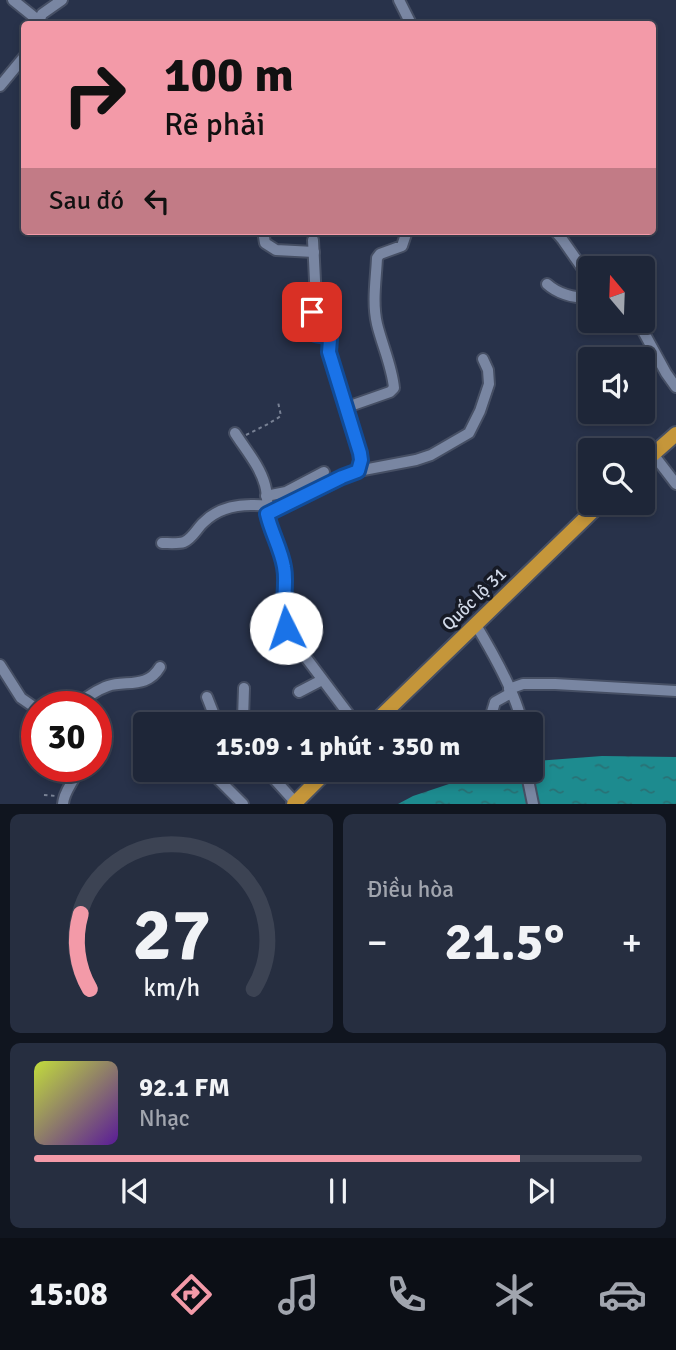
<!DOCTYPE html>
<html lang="vi">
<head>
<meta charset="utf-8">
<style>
  body { margin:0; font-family:Signika,sans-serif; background:#262e40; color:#f1f3f6; height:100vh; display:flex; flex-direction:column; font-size:26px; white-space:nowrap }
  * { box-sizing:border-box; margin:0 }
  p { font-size:23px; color:#a1a5ae }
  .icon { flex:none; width:38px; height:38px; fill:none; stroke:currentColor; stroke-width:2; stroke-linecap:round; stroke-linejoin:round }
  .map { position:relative; height:804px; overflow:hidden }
  .drawer { display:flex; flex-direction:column; gap:10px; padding:10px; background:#10151f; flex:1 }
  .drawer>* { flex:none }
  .banner { position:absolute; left:21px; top:21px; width:635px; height:214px; border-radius:7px; box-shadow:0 4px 10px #0003,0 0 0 2px #3c4353; background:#f39aa8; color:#111; overflow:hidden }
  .needle { width:46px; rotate:341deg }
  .tools { position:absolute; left:578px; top:256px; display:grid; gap:14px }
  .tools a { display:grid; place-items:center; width:77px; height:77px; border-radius:7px; background:#1e2638; box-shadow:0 4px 10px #0003,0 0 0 2px #3c4353; font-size:35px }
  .speed { position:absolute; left:21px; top:691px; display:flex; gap:14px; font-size:35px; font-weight:700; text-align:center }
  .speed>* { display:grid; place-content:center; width:91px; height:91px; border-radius:50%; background:#1e2638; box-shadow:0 4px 10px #0003,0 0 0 2px #3c4353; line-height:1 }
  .speed .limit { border:10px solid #d22; background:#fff; color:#111 }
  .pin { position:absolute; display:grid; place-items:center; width:60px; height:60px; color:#fff; margin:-30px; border-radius:14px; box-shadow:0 4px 10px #0006 }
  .me { position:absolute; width:77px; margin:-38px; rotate:356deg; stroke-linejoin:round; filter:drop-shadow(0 0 5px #0008) }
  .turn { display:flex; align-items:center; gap:24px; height:147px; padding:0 28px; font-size:32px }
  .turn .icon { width:91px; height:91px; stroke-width:2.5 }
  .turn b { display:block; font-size:49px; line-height:60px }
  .then { display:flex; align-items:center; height:66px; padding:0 28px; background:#0003; gap:14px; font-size:26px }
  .big { font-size:52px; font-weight:800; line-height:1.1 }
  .drawer .widget { flex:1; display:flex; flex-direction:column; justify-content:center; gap:10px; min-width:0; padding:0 24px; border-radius:10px; background:#262e40 }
  .drawer .dial { align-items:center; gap:0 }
  .dial svg { height:182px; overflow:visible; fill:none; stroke:#3c4353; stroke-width:7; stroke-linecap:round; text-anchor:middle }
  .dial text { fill:#f1f3f6; stroke:none }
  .song { display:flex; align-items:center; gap:21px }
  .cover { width:84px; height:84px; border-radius:10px; background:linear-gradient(135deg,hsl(70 70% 55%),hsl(270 70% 35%)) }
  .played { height:7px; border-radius:4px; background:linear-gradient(90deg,#f39aa8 80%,#3c4353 80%) }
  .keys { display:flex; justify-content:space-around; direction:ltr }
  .heat { display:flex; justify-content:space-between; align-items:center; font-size:38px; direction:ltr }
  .drawer .tiles { flex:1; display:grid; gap:10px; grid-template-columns:1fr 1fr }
  .widget:last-child { grid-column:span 2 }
  .trip { position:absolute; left:133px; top:712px; width:410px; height:70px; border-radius:7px; background:#1e2638; box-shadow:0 4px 10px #0003,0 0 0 2px #3c4353; font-weight:800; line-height:70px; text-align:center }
  .tab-bar { display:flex; height:112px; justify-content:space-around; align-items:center; background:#0c0f16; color:#a1a5ae }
  .tab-bar .icon { width:49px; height:49px }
  .tab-bar .on { color:#f39aa8 }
  .tab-bar b { font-size:32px; color:#f1f3f6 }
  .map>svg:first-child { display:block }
  .water { fill:url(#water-ripples) }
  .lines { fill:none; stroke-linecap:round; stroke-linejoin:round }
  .minor-casing { stroke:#464f64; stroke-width:14 }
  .highway-casing { stroke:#464f64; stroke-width:18 }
  .path { stroke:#788194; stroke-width:2; stroke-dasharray:3.5 3.5; stroke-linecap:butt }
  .minor { stroke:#7986a2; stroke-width:10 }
  .highway { stroke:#c5963a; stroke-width:14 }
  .route-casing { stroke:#114b97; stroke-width:18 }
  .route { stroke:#1a73e8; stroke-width:12 }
  .labels { text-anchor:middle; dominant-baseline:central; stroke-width:7; stroke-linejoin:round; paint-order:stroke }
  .street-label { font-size:18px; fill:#d1d9e8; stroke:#161a25 }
</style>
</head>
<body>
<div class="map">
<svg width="676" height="804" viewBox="0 0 676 804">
  <defs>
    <pattern id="water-ripples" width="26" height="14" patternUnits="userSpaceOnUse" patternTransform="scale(1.75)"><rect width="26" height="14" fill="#1d8b8f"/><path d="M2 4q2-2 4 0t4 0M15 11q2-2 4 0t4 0" fill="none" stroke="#297175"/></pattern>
  </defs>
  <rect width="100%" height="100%" fill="#28324a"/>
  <path class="water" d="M602,756L676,757V804H398L413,796L473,776L496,770H530V762L536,761Z"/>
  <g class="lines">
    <defs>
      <g id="minor">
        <path d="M13,0L39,21"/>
        <path d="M399,0L411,24"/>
        <path d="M38,24L42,14L62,0"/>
        <path d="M0,86L24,57"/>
        <path d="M263,231L265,243L276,250L314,252"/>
        <path d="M555,231L562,239L590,279"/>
        <path d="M313,240L316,301L312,312L310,329L314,334H324L330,339L329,352L347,409"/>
        <path d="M547,284C558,294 575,298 590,298"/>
        <path d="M637,320L666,373L676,387"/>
        <path d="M235,433C245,449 260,466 265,485C269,499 266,514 270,529C275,544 285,558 285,575C287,604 278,610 292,639L356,724"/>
        <path d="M653,454L676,484"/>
        <path d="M358,471L416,460L431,455L469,433L480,411L489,384L488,370L483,359"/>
        <path d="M642,492L646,496"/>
        <path d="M266,496L286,492L324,472"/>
        <path d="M267,514L342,476L358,471L361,460L360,453L347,409L350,406L390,392L394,388C392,366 382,345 377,324C372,302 376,280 377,258L380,254L402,246L407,231"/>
        <path d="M162,543C169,543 178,544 184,542C193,538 197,528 204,522C221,505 244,503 267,506"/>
        <path d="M476,625C491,650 517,696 522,724"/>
        <path d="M263,636L286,628"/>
        <path d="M0,665L21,698L37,709"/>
        <path d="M509,689L523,684H555L676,691"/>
        <path d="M299,692L322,680"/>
        <path d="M207,697L216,720L221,724"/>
        <path d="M74,707C84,699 96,690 108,686C126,680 147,689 160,667"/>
        <path d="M492,712L495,702L511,693"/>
        <path d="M239,724L243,719L244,688"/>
        <path d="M266,770L296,803"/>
        <path d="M526,770L533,804"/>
        <path d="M217,778L243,804"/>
        <path d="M63,804C64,789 76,781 78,766"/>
      </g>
      <g id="highway">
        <path d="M642,464L676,434"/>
        <path d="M373,724L602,502"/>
        <path d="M294,804L328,770"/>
      </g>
    </defs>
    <use href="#minor" class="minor-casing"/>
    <use href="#highway" class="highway-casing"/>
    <g class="path">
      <path d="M246,435L268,424L281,416L278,402"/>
      <path d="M266,614L276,609"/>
      <path d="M44,795L56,796"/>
    </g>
    <use href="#minor" class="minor"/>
    <use href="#highway" class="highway"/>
  </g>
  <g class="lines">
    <defs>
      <path id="route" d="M286,628C280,607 288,587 284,567C281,549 271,532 267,514L342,477L358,471L361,460L360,453L329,352L330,339C324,333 317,337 312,332L310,329L312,312"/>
    </defs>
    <use href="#route" class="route-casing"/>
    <use href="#route" class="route"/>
  </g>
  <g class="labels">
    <g class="street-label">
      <text transform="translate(474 599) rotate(-44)">Quốc lộ 31</text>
    </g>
  </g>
</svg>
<div class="tools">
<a><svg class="needle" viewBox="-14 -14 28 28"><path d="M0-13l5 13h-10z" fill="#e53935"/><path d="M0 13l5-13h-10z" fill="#a1a5ae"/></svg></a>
<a><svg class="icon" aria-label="sound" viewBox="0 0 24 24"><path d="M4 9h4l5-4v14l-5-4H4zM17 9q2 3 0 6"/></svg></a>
<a><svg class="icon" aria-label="search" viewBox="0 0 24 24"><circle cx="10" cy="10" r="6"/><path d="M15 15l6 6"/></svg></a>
</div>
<div class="speed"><div class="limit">30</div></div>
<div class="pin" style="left:312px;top:312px;background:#d93025"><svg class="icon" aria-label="arrive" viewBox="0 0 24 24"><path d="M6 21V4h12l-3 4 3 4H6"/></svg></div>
<svg class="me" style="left:286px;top:628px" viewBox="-20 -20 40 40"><circle r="19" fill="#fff"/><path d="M0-13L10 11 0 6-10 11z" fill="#1a73e8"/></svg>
<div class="trip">15:09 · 1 phút · 350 m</div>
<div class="banner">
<div class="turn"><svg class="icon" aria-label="right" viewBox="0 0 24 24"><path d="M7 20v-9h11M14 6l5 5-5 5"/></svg><div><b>100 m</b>Rẽ phải</div></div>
<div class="then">Sau đó<svg class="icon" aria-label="left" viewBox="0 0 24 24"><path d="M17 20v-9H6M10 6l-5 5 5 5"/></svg></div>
</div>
</div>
<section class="drawer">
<div class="tiles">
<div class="widget dial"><svg viewBox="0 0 100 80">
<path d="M14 69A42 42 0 1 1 86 69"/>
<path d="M14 69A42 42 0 0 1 10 36" stroke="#f39aa8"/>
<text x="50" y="56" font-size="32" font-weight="700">27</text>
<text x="50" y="72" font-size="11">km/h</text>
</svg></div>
<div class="widget"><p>Điều hòa</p>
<div class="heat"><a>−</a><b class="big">21.5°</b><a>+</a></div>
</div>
<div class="widget">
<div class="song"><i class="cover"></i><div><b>92.1 FM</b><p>Nhạc</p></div></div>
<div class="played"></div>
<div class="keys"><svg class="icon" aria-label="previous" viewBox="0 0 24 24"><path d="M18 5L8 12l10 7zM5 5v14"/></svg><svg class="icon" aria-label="pause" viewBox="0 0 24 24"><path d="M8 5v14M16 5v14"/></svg><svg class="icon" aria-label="next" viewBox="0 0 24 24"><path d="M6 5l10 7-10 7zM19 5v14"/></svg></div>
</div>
</div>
</section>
<nav class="tab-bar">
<b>15:08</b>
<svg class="icon on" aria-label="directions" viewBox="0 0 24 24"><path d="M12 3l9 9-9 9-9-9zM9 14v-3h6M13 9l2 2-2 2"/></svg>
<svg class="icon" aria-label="music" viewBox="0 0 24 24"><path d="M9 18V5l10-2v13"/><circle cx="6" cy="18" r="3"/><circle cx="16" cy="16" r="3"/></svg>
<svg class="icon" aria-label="phone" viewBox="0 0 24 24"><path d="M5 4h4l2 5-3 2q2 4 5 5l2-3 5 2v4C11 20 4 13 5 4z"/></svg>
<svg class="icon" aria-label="climate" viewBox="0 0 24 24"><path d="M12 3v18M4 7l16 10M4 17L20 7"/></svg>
<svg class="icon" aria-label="car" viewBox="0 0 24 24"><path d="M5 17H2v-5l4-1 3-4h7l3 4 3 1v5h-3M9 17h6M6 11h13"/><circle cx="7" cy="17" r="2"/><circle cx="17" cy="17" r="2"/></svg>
</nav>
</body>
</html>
